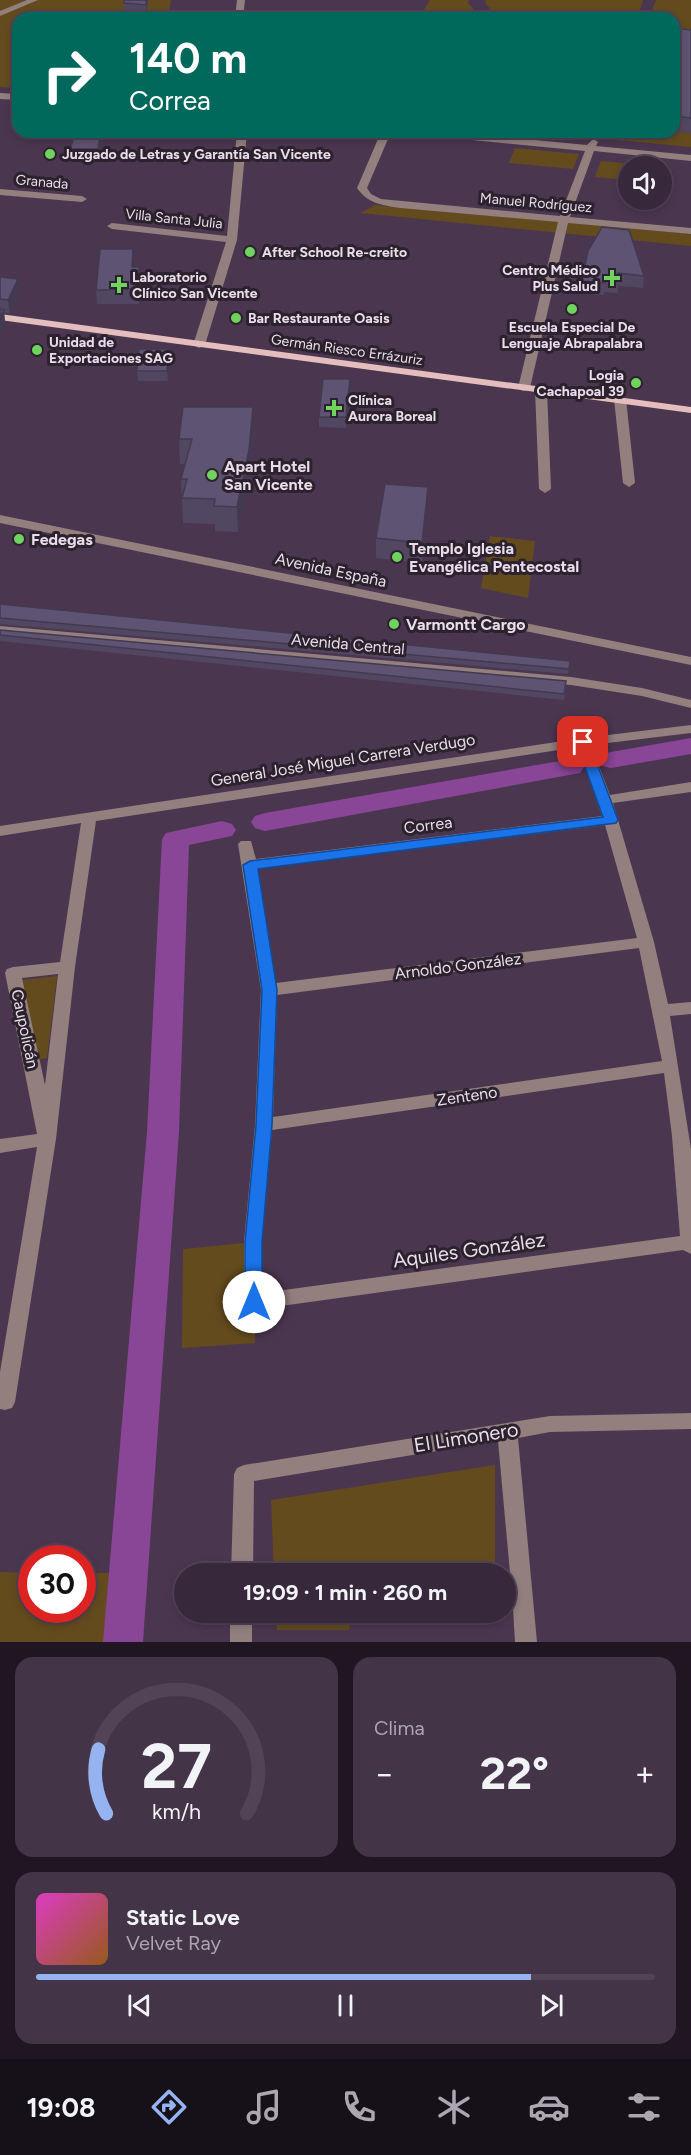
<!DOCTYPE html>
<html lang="es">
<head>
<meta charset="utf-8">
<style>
  body { margin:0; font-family:Figtree,sans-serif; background:#433447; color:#f1f3f6; height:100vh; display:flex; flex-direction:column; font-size:22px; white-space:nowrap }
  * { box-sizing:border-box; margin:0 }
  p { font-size:20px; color:#aba6af }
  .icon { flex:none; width:33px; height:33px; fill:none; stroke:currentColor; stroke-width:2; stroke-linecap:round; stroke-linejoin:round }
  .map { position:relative; height:1642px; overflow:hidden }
  .drawer { display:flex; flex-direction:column; gap:15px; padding:15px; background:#1f1621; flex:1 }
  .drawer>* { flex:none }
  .banner { position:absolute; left:12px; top:12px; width:668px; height:126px; border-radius:18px; box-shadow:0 3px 9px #0003,0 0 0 2px #524456; background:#00695c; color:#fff; overflow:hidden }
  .buttons { position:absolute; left:618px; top:156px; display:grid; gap:12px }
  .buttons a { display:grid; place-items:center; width:54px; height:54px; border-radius:50%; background:#38283c; box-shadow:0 3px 9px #0003,0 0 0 2px #524456; font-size:30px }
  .speed { position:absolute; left:18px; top:1545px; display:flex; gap:12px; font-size:30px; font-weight:700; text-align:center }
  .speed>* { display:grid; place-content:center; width:78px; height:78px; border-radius:50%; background:#38283c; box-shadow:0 3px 9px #0003,0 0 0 2px #524456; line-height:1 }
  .speed .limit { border:9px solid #d22; background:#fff; color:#111 }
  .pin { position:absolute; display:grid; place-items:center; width:51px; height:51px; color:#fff; margin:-26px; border-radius:12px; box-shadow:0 3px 9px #0006 }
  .me { position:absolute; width:66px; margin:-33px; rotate:0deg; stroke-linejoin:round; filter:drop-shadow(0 0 4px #0008) }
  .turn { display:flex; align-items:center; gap:21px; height:126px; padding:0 18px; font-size:27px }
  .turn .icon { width:78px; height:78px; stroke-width:2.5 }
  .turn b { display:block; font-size:42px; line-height:51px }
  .big { font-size:45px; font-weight:700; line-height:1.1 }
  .drawer .tile { flex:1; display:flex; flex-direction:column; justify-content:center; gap:9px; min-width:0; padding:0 21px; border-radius:18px; background:#433447 }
  .drawer .dial { align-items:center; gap:0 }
  .dial svg { height:156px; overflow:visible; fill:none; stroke:#524456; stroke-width:7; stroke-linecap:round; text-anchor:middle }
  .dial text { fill:#f1f3f6; stroke:none }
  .song { display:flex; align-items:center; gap:18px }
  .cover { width:72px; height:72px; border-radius:9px; background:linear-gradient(135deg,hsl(310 70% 55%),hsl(30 70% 35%)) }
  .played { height:6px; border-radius:3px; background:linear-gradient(90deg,#95b2f1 80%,#524456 80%) }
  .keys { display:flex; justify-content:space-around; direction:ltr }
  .heat { display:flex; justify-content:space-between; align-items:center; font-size:33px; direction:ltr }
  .drawer .tiles { flex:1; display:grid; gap:15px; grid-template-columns:1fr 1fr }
  .tile:last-child { grid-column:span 2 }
  .trip { position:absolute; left:174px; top:1563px; width:342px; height:60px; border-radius:30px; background:#38283c; box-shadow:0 3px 9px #0003,0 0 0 2px #524456; font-weight:700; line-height:60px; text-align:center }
  .tab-bar { display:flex; height:96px; justify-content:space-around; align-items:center; background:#161018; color:#aba6af }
  .tab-bar .icon { width:42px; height:42px }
  .tab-bar .selected { color:#95b2f1 }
  .tab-bar b { font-size:27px; color:#f1f3f6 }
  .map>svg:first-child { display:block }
  .green { fill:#634b1e }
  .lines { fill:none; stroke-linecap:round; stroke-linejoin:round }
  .canal { fill:#894596; fill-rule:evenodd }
  .minor { fill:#927f7e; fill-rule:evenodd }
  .major { fill:#e4bebc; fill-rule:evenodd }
  .wall { fill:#514762 }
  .shaded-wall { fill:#423a50 }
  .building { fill:#5e5372; stroke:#423a50; stroke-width:1.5 }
  .route { fill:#1a73e8; stroke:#114b97; stroke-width:1.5 }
  .poi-dot { fill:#70d35f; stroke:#2c222d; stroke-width:2 }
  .labels { text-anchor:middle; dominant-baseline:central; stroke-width:6; stroke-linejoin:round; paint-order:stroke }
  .far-poi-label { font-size:14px; font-weight:bold; fill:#eadcec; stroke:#2c222d; text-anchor:start }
  .far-street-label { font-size:14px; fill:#eadcec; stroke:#2c222d }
  .poi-label { font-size:16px; font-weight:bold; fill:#eadcec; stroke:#2c222d; text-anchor:start }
  .street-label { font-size:16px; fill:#eadcec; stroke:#2c222d }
  .near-street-label { font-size:20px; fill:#eadcec; stroke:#2c222d }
</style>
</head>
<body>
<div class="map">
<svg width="691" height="1642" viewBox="0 0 691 1642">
  <rect width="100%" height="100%" fill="#4b3650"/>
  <g class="green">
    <path d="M0,0H171L168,18H18V88L0,87Z"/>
    <path d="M430,0H469L468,3L474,10L495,18H416L422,13Z"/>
    <path d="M486,0H643L638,15L632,18H516L490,9L485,2Z"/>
    <path d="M656,0H691V44L674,43V18H649Z"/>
    <path d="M674,131L691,133V147L530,132Z"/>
    <path d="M515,148L579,154L573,169L509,163Z"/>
    <path d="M601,161L655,166H628V180L595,177Z"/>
    <path d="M375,205L691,234V246L361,213Z"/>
    <path d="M490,536L535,541L528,598L481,588Z"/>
    <path d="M57,976L47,1058L35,1060L22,980Z"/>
    <path d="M253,1242L255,1343L182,1348L183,1249Z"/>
    <path d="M495,1465V1573H274L271,1500Z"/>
    <path d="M0,1572L31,1573L32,1610H82L83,1573H128L123,1642H0Z"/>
    <path d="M276,1613H351L349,1630H277Z"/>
  </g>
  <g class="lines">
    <g class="canal">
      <path d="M691,738V754L611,768L602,766L598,760L602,754L611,752Z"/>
      <path d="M571,759L580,761L584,767L580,773L265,831L255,828L251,822L255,816L265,813Z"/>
      <path d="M222,821L232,824L236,830L232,836L189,845L179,1132L143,1642H103L147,1132L162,839L166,833Z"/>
    </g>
    <g class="minor">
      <path d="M27,0H38L0,16V11Z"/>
      <path d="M237,0H245L243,18H235Z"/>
      <path d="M0,93L18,94V100L0,99Z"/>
      <path d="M237,132H247L237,240L205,345L199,348L193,345L226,242L112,229L107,226L112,223L227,236Z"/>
      <path d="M381,132H391L367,188L371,194L381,199L560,216L585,151L422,135L417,132H451L587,145L593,139L598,142L596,146L691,155V161L594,151L570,217L691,228V234L568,223L530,388L524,391L520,390L518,388L558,222L400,208C382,205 368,204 357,188Z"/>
      <path d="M0,189L82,196L87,199L82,202L0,195Z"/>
      <path d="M541,387L547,390L551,489L545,493L539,489L535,390Z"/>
      <path d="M620,396L626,399L635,483L629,487L623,483L614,399Z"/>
      <path d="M0,515L691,657V665L0,523Z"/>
      <path d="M0,626L571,677L642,688L691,700V708L642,696L571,685L0,634Z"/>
      <path d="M691,725V733L591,745L610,795L691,782V792L613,803L654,942L668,1004L691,1002V1014L670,1016L691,1149V1254L683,1250L253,1310L246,1307L244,1302V1242L255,1125L261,990L238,844L241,841H251L256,859L602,816L578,747L96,821L75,967L56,1139L15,1402L12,1408L5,1410L0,1409V1372L37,1147L0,1153V1139L37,1134L5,973L7,969L13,967L60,962L81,823L0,836V826L583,738ZM605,825L637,938L276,983L258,869ZM639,948L662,1061L273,1117L277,995ZM58,974L45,1085L22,978ZM664,1073L672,1136L680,1236L262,1293V1242L272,1130Z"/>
      <path d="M691,1413V1429L550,1432L518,1438L537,1642H515L512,1592L506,1591V1574H503L510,1573L498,1441L254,1481L253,1574H231L234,1474L237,1468L244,1465L550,1416Z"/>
      <rect x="230" y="1612" width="22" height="30"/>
    </g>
    <path class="major" d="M0,314L691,407V413L0,320Z"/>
  </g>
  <g class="wall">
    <path d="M124,0H148L146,14L125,11Z"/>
    <path d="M674,28L691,30V133L674,131Z"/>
    <path d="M76,132H104L99,161L71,162L70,149Z"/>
    <path d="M133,249V267L140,281L139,304H97L96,290Z"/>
    <path d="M588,251L644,276L643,288L618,286V293L604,292V295L581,293L582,281Z"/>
    <path d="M0,277L19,292L10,313H4L5,323L0,333Z"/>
    <path d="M170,359L168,381H138L137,371Z"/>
    <path d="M350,379L346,428L319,427V417Z"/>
    <path d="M254,432L249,475L238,532L215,531V524L183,523L181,479L185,464H180L179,439Z"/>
    <path d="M427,506L422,563L376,558V538Z"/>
    <path d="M0,604L569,667L568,674L0,624Z"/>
    <path d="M0,630L566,681V687L564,700L0,641Z"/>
  </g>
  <g class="shaded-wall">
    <path d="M146,0H148L146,14Z"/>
    <path d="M101,132H104L99,161L98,149Z"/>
    <path d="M133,249L134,263L132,282V267Z"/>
    <path d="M139,267L140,281L139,304L138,289Z"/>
    <path d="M18,279L19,292L10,313L8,300Z"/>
    <path d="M4,310L5,323L0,333V317Z"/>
    <path d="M169,349L170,359L168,381L167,371Z"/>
    <path d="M350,379V390L346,428V417Z"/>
    <path d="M253,407L254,432L249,475L238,532L237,507Z"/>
    <path d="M428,487L427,506L422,563V543Z"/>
  </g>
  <g class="building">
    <path d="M124,0H146V5L124,3Z"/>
    <path d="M455,11L545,18H404L406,13L438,15Z"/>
    <path d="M674,28L691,30V118L674,116Z"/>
    <path d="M76,132H101L98,149H70Z"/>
    <path d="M602,227L629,230L644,276L618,273L619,280L605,279V283L582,281L588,251Z"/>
    <path d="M100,249H133L132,267H139L138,289L96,290Z"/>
    <path d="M0,277L18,279L8,300L0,299Z"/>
    <path d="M0,309L4,310L0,317Z"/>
    <path d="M139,349H169L167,371H137Z"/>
    <path d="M323,379H350L346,417H319Z"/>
    <path d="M183,407H253L249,450L237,507L214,506L215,499L182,498L187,479H181L192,439H179Z"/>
    <path d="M385,484L428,487L422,543L376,538Z"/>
    <path d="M0,604L570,661L569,669L0,618Z"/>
    <path d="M0,630L566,681L564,694L0,635Z"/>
  </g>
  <path class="route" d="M583,738L589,742L618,820L616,823L258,869L277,990L272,1125L262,1242V1302L260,1307L254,1309L247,1307L245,1302V1242L256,1125L262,990L243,865L250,861L603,817L576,742Z"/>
  <g class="poi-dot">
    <circle cx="50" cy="154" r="6"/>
    <circle cx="250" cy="252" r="6"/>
    <path d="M609 269h6v6h6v6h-6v6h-6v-6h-6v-6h6z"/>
    <path d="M116 276h6v6h6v6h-6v6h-6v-6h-6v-6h6z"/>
    <circle cx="572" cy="309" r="6"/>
    <circle cx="236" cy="318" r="6"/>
    <circle cx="37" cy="350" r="6"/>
    <circle cx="636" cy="383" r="6"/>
    <path d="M331 399h6v6h6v6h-6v6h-6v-6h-6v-6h6z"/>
    <circle cx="212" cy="475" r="6"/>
    <circle cx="19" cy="539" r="6"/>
    <circle cx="397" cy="557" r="6"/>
    <circle cx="394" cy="624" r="6"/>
  </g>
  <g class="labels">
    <g class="far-poi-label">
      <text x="62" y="154">Juzgado de Letras y Garantía San Vicente</text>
      <text x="262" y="252">After School Re-creito</text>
      <text x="598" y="270" text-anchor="end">Centro Médico<tspan x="598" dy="16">Plus Salud</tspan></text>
      <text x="132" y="277">Laboratorio<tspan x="132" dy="16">Clínico San Vicente</tspan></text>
      <text x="248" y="318">Bar Restaurante Oasis</text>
      <text x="572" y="327" text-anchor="middle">Escuela Especial De<tspan x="572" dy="16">Lenguaje Abrapalabra</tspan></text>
      <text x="49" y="342">Unidad de<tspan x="49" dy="16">Exportaciones SAG</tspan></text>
      <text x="624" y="375" text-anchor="end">Logia<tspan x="624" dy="16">Cachapoal 39</tspan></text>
      <text x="348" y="400">Clínica<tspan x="348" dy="16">Aurora Boreal</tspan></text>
    </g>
    <g class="far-street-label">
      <text transform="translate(42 182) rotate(5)">Granada</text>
      <text transform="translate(536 203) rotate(5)">Manuel Rodríguez</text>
      <text transform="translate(174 219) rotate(6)">Villa Santa Julia</text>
      <text transform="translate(347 350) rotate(8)">Germán Riesco Errázuriz</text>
    </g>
    <g class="poi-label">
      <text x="224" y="466">Apart Hotel<tspan x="224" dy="18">San Vicente</tspan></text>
      <text x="31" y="539">Fedegas</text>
      <text x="409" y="548">Templo Iglesia<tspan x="409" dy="18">Evangélica Pentecostal</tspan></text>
      <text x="406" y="624">Varmontt Cargo</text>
    </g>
    <g class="street-label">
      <text transform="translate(331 570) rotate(12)">Avenida España</text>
      <text transform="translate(348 644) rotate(5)">Avenida Central</text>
      <text transform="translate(343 760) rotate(-9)">General José Miguel Carrera Verdugo</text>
      <text transform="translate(428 825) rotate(-7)">Correa</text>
      <text transform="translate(458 966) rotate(-7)">Arnoldo González</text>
      <text transform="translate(25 1029) rotate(78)">Caupolicán</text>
      <text transform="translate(467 1096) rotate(-8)">Zenteno</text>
    </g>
    <g class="near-street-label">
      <text transform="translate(469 1250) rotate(-8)">Aquiles González</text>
      <text transform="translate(466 1437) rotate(-9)">El Limonero</text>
    </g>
  </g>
</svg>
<div class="buttons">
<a><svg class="icon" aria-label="sound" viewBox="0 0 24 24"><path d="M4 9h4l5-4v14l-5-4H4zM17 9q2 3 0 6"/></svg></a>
</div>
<div class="speed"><div class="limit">30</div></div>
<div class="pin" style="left:583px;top:742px;background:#d93025"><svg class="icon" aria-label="arrive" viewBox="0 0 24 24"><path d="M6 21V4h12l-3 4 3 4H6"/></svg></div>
<svg class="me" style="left:254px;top:1302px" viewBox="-20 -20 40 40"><circle r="19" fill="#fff"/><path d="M0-13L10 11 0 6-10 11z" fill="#1a73e8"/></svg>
<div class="trip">19:09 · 1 min · 260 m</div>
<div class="banner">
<div class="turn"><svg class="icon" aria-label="right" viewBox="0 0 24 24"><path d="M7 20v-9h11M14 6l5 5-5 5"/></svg><div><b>140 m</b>Correa</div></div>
</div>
</div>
<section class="drawer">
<div class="tiles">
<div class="tile dial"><svg viewBox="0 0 100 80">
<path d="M14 69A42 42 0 1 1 86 69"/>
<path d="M14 69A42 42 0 0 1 10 36" stroke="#95b2f1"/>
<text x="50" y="56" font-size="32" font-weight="700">27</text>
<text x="50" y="72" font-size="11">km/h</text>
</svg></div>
<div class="tile"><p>Clima</p>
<div class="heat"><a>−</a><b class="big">22°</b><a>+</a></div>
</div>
<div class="tile">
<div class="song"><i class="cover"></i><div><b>Static Love</b><p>Velvet Ray</p></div></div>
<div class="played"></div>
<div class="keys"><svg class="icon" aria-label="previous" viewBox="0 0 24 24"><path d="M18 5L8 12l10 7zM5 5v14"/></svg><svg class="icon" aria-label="pause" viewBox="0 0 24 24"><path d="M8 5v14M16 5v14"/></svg><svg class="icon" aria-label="next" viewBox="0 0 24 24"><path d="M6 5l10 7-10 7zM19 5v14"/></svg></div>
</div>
</div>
</section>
<nav class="tab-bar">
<b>19:08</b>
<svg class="icon selected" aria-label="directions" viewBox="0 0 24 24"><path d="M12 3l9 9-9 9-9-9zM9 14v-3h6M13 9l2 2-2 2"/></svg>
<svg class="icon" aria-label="music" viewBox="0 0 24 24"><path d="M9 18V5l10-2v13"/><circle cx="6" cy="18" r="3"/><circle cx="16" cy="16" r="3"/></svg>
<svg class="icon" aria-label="phone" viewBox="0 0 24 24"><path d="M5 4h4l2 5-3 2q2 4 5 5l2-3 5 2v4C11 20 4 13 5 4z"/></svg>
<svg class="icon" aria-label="climate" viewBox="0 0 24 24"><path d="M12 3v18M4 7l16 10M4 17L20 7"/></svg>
<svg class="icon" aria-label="car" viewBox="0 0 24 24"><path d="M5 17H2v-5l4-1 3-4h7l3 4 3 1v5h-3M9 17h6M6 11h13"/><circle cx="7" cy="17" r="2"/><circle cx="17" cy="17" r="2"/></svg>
<svg class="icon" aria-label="filters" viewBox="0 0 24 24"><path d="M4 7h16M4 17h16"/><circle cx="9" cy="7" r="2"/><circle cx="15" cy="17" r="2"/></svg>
</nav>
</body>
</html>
